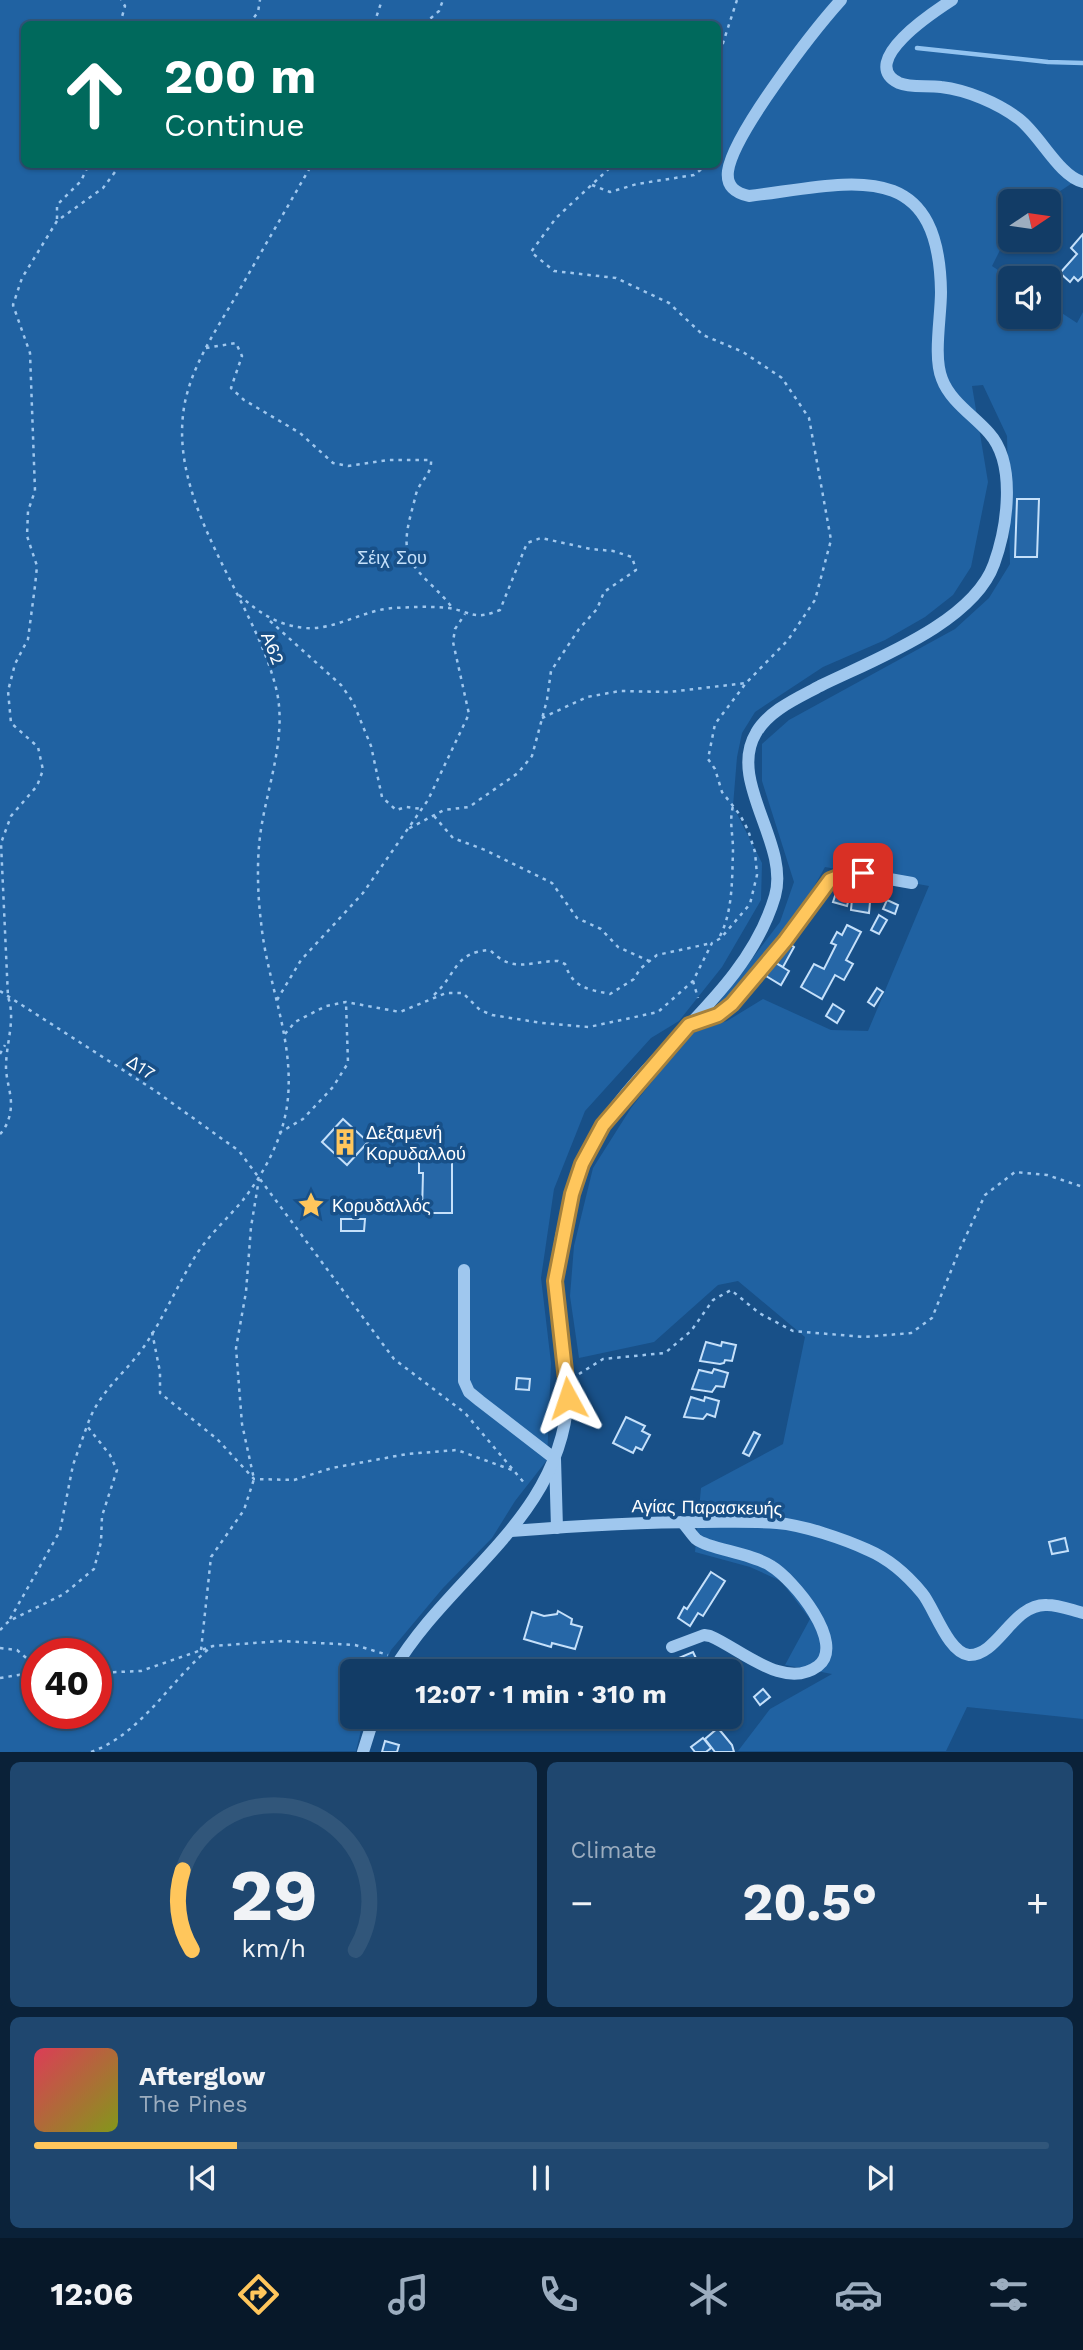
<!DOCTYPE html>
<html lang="en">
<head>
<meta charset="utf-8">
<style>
  body { margin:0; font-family:"Work Sans",sans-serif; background:#1f476f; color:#f1f3f6; height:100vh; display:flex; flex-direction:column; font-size:26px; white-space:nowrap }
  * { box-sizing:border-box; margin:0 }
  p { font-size:23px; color:#9cadbf }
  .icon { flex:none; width:38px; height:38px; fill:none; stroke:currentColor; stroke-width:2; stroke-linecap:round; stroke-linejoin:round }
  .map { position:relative; height:1752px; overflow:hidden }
  .panel { display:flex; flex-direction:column; gap:10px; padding:10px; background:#0a2138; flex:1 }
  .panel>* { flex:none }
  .guide { position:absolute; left:21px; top:21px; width:700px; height:147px; border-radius:10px; box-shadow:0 2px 5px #0004,0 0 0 2px #31567a; background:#00695c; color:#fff; overflow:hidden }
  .needle { width:46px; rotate:77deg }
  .tools { position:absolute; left:998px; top:189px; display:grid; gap:14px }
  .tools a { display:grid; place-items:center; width:63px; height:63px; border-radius:10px; background:#123c66; box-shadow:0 2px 5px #0004,0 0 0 2px #31567a; font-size:35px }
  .speed { position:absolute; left:21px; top:1638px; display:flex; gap:14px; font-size:35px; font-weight:700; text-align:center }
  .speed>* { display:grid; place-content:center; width:91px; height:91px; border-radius:50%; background:#123c66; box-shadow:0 2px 5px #0004,0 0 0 2px #31567a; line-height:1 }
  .speed .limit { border:10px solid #d22; background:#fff; color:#111 }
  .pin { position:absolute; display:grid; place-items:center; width:60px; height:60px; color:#fff; margin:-30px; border-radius:14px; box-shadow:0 4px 10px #0006 }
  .me { position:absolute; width:77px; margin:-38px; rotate:355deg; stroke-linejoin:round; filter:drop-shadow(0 0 5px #0008) }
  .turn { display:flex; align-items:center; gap:24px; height:147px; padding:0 28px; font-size:32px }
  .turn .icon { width:91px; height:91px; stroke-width:2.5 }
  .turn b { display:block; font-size:49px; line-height:60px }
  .big { font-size:52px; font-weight:700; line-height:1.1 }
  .panel .card { flex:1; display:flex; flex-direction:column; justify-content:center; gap:10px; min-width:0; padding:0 24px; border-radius:10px; background:#1f476f }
  .panel .dial { align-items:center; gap:0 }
  .dial svg { height:182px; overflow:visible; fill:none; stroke:#31567a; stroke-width:7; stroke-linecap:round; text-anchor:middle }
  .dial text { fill:#f1f3f6; stroke:none }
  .song { display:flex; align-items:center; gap:21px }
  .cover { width:84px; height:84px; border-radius:10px; background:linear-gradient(135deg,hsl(350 70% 55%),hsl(70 70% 35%)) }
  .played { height:7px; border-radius:4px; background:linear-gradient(90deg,#ffc65c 20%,#31567a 20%) }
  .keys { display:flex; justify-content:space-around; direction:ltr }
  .heat { display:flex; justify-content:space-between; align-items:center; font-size:38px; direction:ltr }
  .panel .tiles { flex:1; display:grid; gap:10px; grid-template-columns:1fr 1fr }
  .card:last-child { grid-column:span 2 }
  .trip { position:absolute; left:340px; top:1659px; width:402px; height:70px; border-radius:10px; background:#123c66; box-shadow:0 2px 5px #0004,0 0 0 2px #31567a; font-weight:700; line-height:70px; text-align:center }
  .tabs { display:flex; height:112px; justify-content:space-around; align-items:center; background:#071829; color:#9cadbf }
  .tabs .icon { width:49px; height:49px }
  .tabs .active { color:#ffc65c }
  .tabs b { font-size:32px; color:#f1f3f6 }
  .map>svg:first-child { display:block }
  .green { fill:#2062a2; fill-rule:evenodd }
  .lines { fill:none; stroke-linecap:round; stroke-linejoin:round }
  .stream { stroke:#92c3f0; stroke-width:4.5 }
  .building { fill:#2667a7; stroke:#c5e0fa; stroke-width:2 }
  .path { stroke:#9fc7ee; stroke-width:2.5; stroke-dasharray:3.5 5; stroke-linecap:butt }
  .minor { stroke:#9fc7ee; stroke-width:12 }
  .route-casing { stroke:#a6813c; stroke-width:18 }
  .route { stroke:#ffc65c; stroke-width:12 }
  .labels { text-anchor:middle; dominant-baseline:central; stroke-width:7; stroke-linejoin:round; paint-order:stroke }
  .park-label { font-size:18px; fill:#c5e0fa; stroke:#185088 }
  .street-label { font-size:18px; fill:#fff; stroke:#185088 }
  .poi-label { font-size:18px; fill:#fff; stroke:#185088; text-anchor:start }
</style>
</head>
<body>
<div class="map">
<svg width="1083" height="1752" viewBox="0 0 1083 1752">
  <rect width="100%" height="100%" fill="#185088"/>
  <path class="green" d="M0,0H1083V176L1045,201H1010V230L992,266L1010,278V317H1048V304L1077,323L1083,312V1719L967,1707L946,1751H738L770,1709L832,1674L785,1665L810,1619L781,1581L750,1567L695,1552L701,1488L783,1444L805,1337L738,1281L718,1285L654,1342L579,1358L570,1296L574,1246L593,1168L631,1108L690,1034L727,1021L763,999L831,1030L868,1031L929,886L825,867L792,926L714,1016L710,1014L780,922L794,882L762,781V744L789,720L955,629L989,598L1010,564L1007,436L983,385L972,386L988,482L971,567L953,595L925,617L885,640L823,667L755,712L742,733L737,757L733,806L762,863L761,900L722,967L679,1021L651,1038L585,1111L554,1189L541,1278L551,1363L547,1460L515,1501L492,1538L443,1588L391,1650L382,1671H352V1717H364L356,1751L0,1752ZM24,24H718V164H24ZM37,1654H96V1713H37Z"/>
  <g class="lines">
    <path class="stream" d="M917,48L1048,62L1083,63"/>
  </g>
  <g class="building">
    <path d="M1083,234V276L1078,281L1074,277L1070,282L1060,273L1077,254L1071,248Z"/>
    <path d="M1017,499H1039L1037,557H1015Z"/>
    <path d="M837,890L850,894L847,906L833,902Z"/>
    <path d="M852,899L870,902L869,913L851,910Z"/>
    <path d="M887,900L898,905L895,914L883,909Z"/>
    <path d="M879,915L887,920L879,934L871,930Z"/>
    <path d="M847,925L861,932L846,960L853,964L844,980L835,975L822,999L801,987L814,964L824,969L836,945L831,943L837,932L842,935Z"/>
    <path d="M788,943L794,947L783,967L776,963Z"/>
    <path d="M774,962L789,971L781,985L766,976Z"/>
    <path d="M877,988L883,992L874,1006L868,1002Z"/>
    <path d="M833,1004L844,1011L837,1023L826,1016Z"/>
    <path d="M343,1119L368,1142L347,1165L322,1142Z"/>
    <path d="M424,1153L452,1154V1213H422L423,1173H419V1162H424Z"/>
    <path d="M341,1219H365L364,1231H341Z"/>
    <path d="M706,1342L721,1346L722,1342L736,1345L732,1361L725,1360L724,1363L720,1364L700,1361Z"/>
    <path d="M714,1369L728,1373L724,1387L716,1386L712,1392L692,1389L699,1370L712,1373Z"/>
    <path d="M517,1378L530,1379L529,1390L516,1389Z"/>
    <path d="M691,1397L704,1401L705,1397L719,1401L715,1417L707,1414L703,1419L684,1417Z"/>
    <path d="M626,1417L645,1426L642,1431L650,1435L642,1450L636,1447L633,1453L613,1443Z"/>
    <path d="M754,1432L760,1435L749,1456L743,1453Z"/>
    <path d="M1065,1538L1068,1551L1052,1554L1049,1542Z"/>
    <path d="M711,1572L725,1581L703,1616L698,1613L690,1626L678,1618L684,1607L687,1609Z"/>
    <path d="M558,1611L572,1619L571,1624L582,1627L575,1649L552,1643L551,1647L524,1639L532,1612L544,1616L557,1614Z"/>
    <path d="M693,1652L702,1671H671L677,1667L674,1660Z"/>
    <path d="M763,1689L770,1697L760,1705L754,1697Z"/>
    <path d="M718,1728L732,1745L734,1752H715L705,1739Z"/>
    <path d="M703,1738L711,1748L706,1752H695L691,1747Z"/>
    <path d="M385,1741L399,1745L397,1752H382Z"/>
  </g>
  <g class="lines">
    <g class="path">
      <path d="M120,24L125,6L121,0"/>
      <path d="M249,24L258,12L260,0"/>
      <path d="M374,24L382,0"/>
      <path d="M424,24L439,11L443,0"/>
      <path d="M718,51L723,43L737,0"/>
      <path d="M592,185L610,192L637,184L694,175L708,164"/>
      <path d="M57,219V205L81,181L89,164"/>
      <path d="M206,348L236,343L242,356L231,388L244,400L300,433L333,463L348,466L389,460H431C432,475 420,480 416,494C412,513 401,539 410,559C418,576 442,592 453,609"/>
      <path d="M239,595C260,613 276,625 305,628C333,631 366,609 394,608C412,607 431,606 449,608C472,612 474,621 500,610L527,543L541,538L591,549L613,551L632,557L636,570L604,592L597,609L579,629L551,671L547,700L532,756L518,773L469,807L444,810L406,830"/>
      <path d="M270,621L341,685L353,702L371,746L382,797L396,810L406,807L422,809"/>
      <path d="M542,718L587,697L620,691L669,692L746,683"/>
      <path d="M434,816L453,838L485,850L552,883L577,918L601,929L618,947L649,961"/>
      <path d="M720,936C733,911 732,878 733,850C733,834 729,822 733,806"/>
      <path d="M693,981L698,998"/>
      <path d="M0,991L154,1090L239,1151L394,1359L465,1413L526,1485"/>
      <path d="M434,995C457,974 454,952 490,950C513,974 529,961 558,961L565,964C573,988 587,989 610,994L634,979L640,969L657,955L712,943"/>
      <path d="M277,1000L301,960L363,893L428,800L469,714L453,642L455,629L465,614"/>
      <path d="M285,1034L295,1022L326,1006L346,1002L400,1012L446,993H463L480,1010L492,1015L542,1023L589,1027L658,1012L693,981L712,943L721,938L750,904L757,875L755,852L748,830L740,815L722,792L715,769L708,759L715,724L746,683L788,640L815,600L831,540L809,418L782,378L743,352L703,335L669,303L616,278L554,271L531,252L556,218L614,164"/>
      <path d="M0,1054L5,1045"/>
      <path d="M279,1133L303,1119L333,1087L348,1063L346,1002"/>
      <path d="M0,1134C7,1127 11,1115 11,1104C11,1092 6,1079 6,1067C6,1043 16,1019 8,997L1,843L11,816L37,786L43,770L38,747L11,723L8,691L15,664L28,639L35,586L37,566L27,536L28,511L35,491L30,353L13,305L22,278L57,221L103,188L121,164"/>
      <path d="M152,1332L160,1372V1393L217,1439L254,1479L294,1480L332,1468L407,1454L457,1450L512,1470"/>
      <path d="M579,1374L603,1359L665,1353L691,1331L713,1300L731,1290L759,1313L793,1331L864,1337L911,1333L932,1318L959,1251L985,1195L1015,1172L1047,1175L1083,1187"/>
      <path d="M10,1619L60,1531L73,1465L87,1426"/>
      <path d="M0,1630L9,1621L64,1594L94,1569L101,1542L102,1516L117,1470L110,1455L87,1426C99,1391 122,1377 143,1348C164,1318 178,1283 198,1252C211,1233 229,1217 243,1200C264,1173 282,1140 287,1106C296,1042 267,984 261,922C258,898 257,870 259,846C263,795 289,740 276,688C253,596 165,502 185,402C193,364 216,330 236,296C261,252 287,208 312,164"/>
      <path d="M0,1648L17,1650L37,1667"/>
      <path d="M201,1650L211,1557L244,1510L254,1479L242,1424L236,1348L246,1292L251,1227L259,1179"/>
      <path d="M96,1673L141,1671L213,1646L282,1641L355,1645L388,1655"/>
      <path d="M0,1678L37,1672"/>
      <path d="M91,1752C143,1733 170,1680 210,1648"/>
    </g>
    <g class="minor">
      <path d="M952,0C935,11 856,62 899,83C910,88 928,85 941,87C967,90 998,103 1019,119C1040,135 1059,176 1083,182"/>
      <path d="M692,1024L718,1015L732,1005L785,941L830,880L850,872L912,883"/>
      <path d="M464,1270V1381L469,1392L480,1401L555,1459L557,1528"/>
      <path d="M511,1531C575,1526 638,1522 702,1522C727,1522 752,1521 777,1523C803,1525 844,1539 868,1550C889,1559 908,1576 922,1593C934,1607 948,1653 969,1655C998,1656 1013,1603 1047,1605C1059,1605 1071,1610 1083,1613"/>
      <path d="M672,1647L704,1635L710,1636C741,1649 784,1691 818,1666C847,1644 793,1579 771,1566C752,1553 708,1549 696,1539C691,1534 687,1527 682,1522"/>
      <path d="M393,1671C449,1575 560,1520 568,1398C568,1358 552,1318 555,1278C560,1227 575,1170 602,1126C654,1045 747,991 775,896C790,844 727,781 756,733C769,710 798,698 820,686C873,660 973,623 994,564C1007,528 1017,464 989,433C974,416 950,401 942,379C933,357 941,317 941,292C939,153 848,184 749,196C736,193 726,187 728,171C733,134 814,30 841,0"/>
      <path d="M363,1752L374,1717"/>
    </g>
  </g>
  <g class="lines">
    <defs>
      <path id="route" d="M568,1398L555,1281L572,1194L582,1164L603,1125L689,1025L718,1015L732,1004L785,941L830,880L850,872L863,873"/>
    </defs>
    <use href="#route" class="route-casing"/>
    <use href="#route" class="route"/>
  </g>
  <defs>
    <symbol id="building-bare" viewBox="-9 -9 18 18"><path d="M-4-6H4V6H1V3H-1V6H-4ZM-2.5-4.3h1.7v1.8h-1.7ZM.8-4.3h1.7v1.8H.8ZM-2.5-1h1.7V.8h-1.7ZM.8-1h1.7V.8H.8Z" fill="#ffc65c" stroke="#185088" stroke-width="2.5" paint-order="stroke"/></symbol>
    <symbol id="sight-bare" viewBox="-9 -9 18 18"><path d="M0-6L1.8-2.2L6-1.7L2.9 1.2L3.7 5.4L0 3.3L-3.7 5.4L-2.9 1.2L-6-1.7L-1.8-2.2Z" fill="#ffc65c" stroke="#185088" stroke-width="2.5" paint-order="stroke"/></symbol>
  </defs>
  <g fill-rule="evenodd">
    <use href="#building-bare" x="326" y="1123" width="38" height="38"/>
    <use href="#sight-bare" x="292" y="1186" width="38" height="38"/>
  </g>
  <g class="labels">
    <g class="park-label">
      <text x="392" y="557">Σέιχ Σου</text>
    </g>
    <g class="street-label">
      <text transform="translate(273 648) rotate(68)">Α62</text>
      <text transform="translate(141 1067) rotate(33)">Δ17</text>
      <text transform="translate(707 1507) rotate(1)">Αγίας Παρασκευής</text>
    </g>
    <g class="poi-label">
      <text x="366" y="1132">Δεξαμενή<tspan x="366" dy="21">Κορυδαλλού</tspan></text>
      <text x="332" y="1205">Κορυδαλλός</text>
    </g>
  </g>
</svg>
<div class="tools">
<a><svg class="needle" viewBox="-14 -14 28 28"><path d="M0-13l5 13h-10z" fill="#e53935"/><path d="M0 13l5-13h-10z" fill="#9cadbf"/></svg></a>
<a><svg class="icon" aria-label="sound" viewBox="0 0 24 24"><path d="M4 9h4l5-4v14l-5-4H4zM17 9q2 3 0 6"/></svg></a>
</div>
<div class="speed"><div class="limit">40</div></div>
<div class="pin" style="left:863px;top:873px;background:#d93025"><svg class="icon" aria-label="arrive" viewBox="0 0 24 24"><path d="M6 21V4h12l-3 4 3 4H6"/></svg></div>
<svg class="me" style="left:568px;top:1398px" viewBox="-20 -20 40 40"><path d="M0-17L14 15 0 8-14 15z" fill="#ffc65c" stroke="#fff" stroke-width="4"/></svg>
<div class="trip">12:07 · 1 min · 310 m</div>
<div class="guide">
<div class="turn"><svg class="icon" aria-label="ahead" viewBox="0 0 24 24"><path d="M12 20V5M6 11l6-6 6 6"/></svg><div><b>200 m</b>Continue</div></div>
</div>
</div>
<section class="panel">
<div class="tiles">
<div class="card dial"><svg viewBox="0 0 100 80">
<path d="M14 69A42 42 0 1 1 86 69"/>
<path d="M14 69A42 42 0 0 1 10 34" stroke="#ffc65c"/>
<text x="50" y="56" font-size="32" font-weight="700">29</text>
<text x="50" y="72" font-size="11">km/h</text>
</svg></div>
<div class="card"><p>Climate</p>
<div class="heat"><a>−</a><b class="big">20.5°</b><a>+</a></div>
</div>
<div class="card">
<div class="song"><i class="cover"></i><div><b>Afterglow</b><p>The Pines</p></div></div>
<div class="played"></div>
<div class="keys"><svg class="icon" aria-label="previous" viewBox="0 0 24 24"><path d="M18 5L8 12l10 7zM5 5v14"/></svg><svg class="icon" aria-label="pause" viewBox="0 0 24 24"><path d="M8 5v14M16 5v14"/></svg><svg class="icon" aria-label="next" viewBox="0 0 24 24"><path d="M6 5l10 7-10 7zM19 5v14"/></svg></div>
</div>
</div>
</section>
<nav class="tabs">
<b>12:06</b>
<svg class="icon active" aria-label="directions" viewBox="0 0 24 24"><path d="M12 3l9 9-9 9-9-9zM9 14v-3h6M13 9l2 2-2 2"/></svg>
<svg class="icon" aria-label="music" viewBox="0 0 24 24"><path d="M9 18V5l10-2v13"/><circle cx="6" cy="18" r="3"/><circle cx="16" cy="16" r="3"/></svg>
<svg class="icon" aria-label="phone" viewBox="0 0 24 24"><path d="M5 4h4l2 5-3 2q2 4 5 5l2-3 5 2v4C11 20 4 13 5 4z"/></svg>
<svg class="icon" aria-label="climate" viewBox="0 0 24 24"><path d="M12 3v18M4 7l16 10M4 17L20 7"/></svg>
<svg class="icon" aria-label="car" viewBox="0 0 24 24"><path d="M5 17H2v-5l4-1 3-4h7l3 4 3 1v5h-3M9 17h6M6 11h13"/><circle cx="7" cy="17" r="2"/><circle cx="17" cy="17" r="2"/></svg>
<svg class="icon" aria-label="filters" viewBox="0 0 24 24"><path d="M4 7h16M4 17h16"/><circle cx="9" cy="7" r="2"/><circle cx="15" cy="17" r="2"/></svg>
</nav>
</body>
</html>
